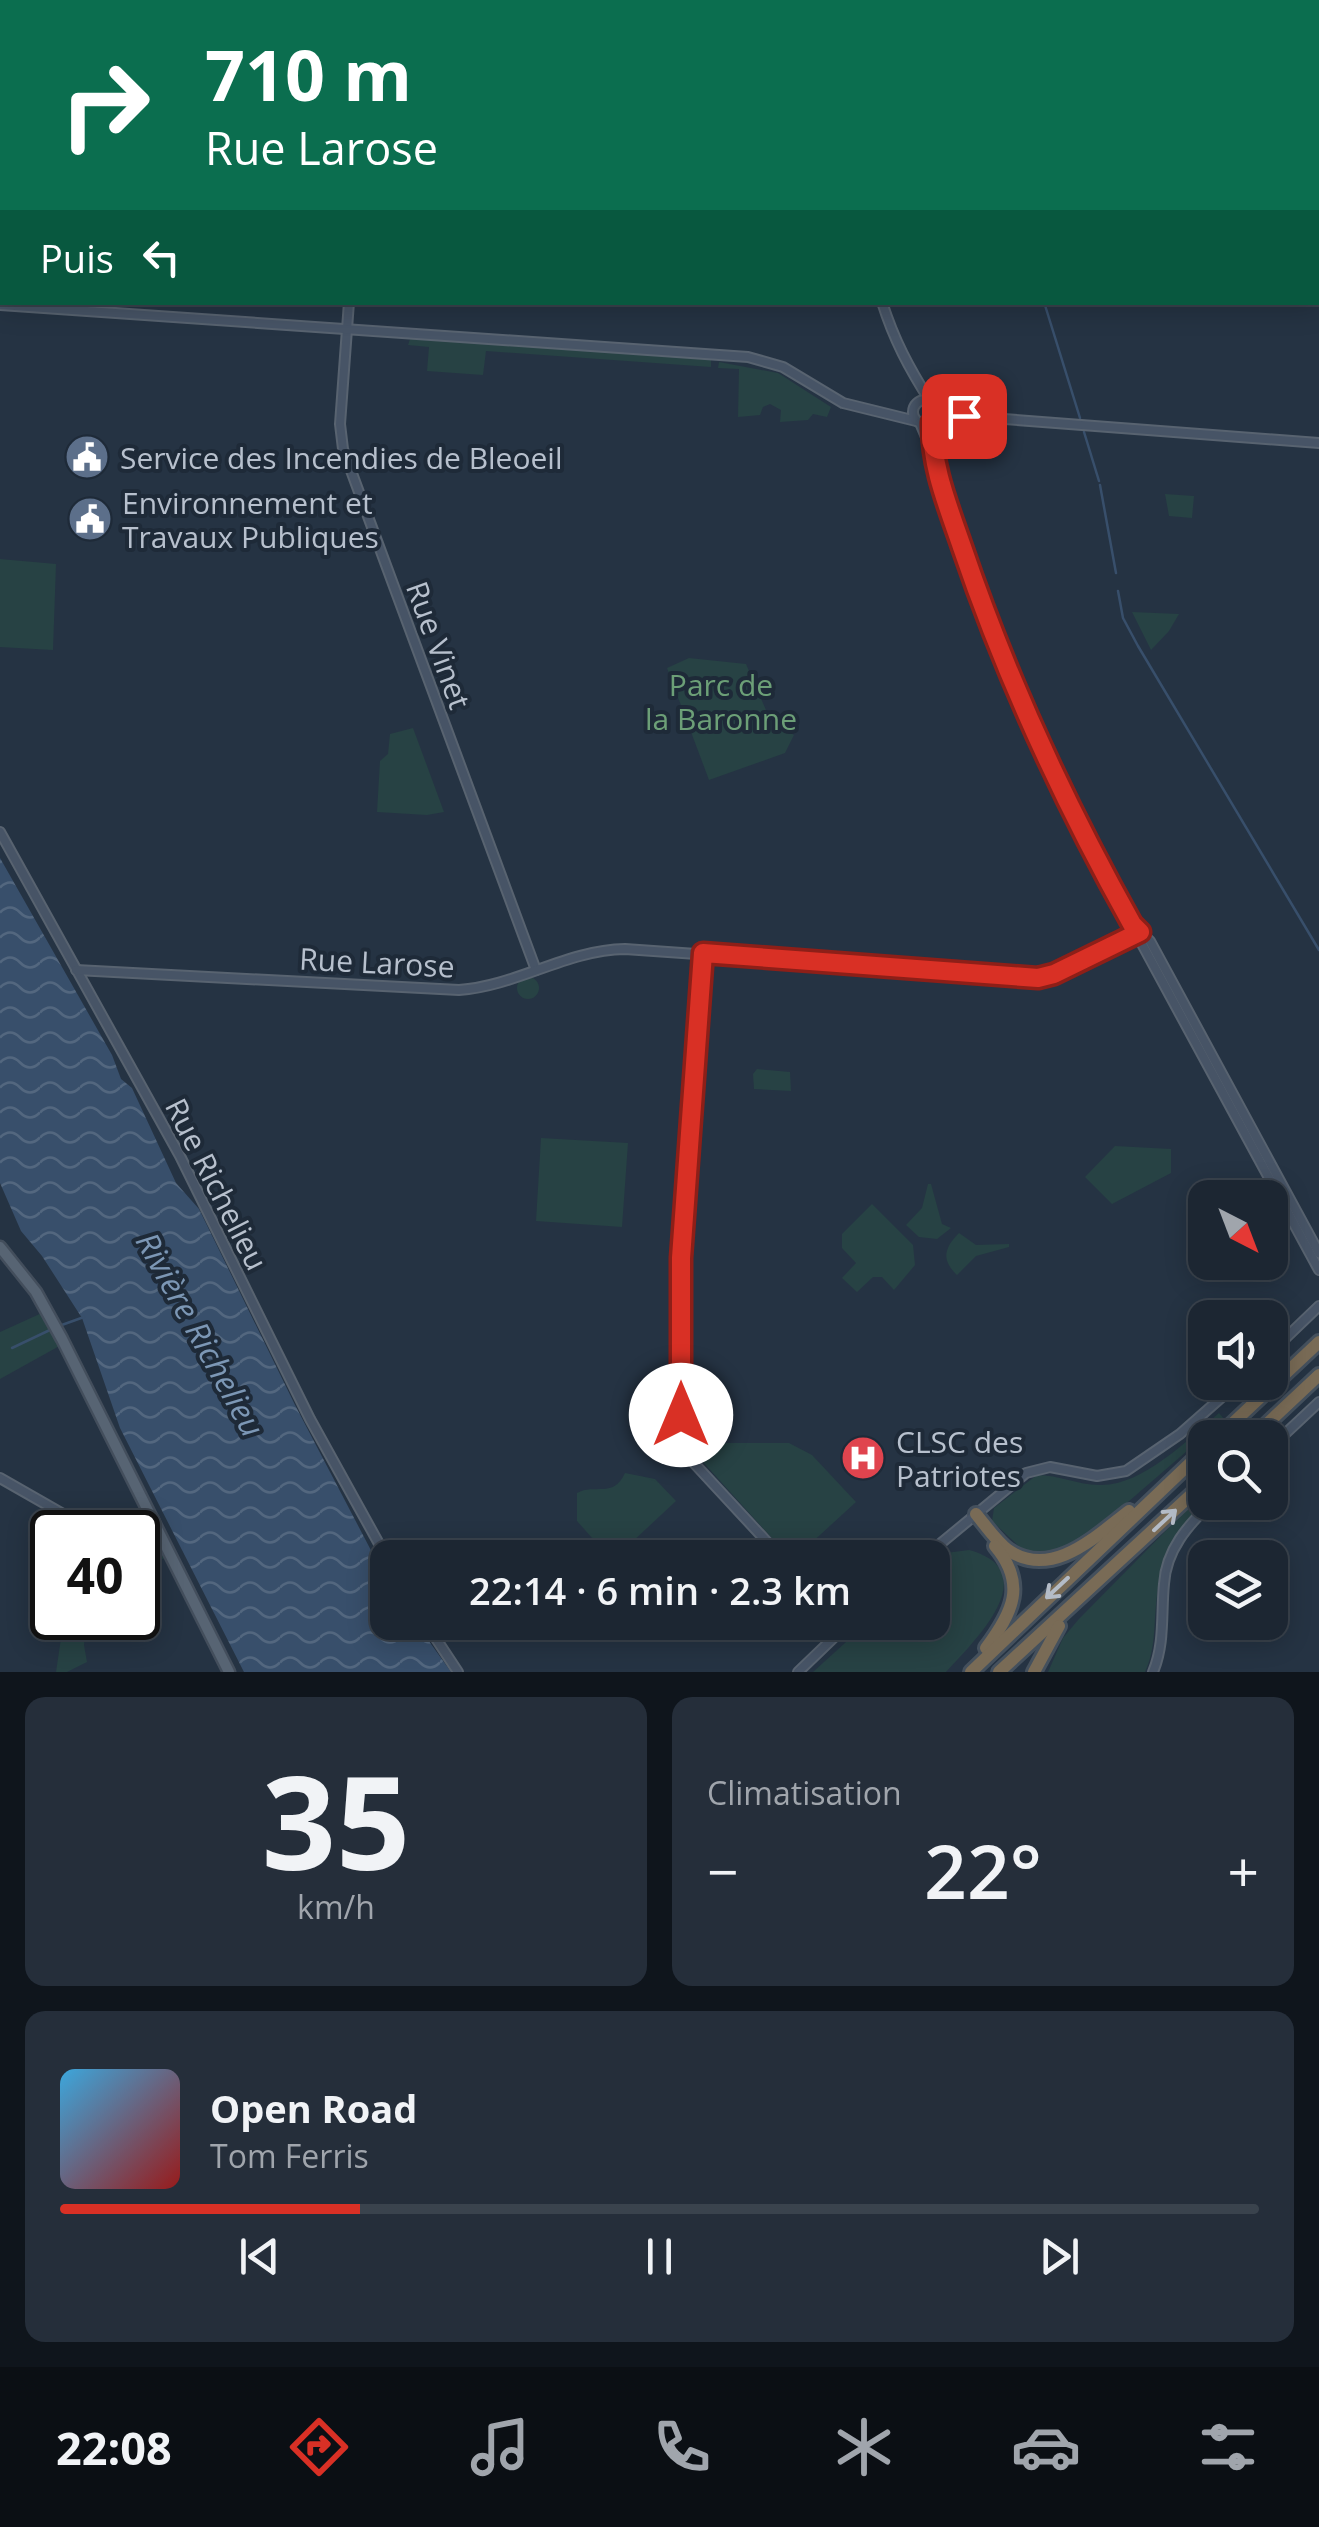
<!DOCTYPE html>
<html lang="fr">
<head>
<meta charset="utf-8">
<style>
  body { margin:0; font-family:"Open Sans",sans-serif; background:#252e3a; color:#f1f3f6; height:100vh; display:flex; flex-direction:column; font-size:38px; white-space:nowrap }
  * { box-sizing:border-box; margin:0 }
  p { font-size:32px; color:#a0a5ac }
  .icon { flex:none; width:55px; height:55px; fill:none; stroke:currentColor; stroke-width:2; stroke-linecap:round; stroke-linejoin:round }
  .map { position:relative; height:1672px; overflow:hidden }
  .details { display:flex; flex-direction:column; gap:25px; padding:25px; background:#0f151c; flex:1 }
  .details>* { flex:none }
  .guide { position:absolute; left:0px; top:0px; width:1320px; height:305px; box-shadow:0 5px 25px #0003,0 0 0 2px #3a434d; background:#0b6e4f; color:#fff; overflow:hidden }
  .needle { width:65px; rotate:138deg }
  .tools { position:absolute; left:1188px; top:1180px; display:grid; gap:20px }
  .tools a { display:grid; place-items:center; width:100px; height:100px; border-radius:20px; background:#1c2632; box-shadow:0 5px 25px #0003,0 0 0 2px #3a434d; font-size:50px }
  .speed { position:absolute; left:30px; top:1510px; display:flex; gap:20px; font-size:50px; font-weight:700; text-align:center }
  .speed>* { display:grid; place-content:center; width:130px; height:130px; border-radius:50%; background:#1c2632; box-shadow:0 5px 25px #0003,0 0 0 2px #3a434d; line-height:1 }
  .speed .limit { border:5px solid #111; border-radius:15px; background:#fff; color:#111 }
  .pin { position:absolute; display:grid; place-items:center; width:85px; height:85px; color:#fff; margin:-42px; border-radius:20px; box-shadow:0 5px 15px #0006 }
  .me { position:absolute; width:110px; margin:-55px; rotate:0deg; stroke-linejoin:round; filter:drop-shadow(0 0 8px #0008) }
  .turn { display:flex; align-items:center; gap:35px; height:210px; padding:0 40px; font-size:45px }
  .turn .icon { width:130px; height:130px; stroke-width:2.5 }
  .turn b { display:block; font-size:70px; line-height:85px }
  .then { display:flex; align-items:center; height:95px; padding:0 40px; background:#0003; gap:20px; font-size:38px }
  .big { font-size:75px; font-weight:600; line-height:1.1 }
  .details .widget { flex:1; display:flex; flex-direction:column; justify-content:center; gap:15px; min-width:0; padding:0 35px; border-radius:20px; background:#252e3a }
  .details .dial { align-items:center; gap:0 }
  .dial b { font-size:130px; line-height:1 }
  .song { display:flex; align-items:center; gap:30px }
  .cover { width:120px; height:120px; border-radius:15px; background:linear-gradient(135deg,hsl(200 70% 55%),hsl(0 70% 35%)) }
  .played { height:10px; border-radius:5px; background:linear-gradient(90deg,#d93025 25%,#3a434d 25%) }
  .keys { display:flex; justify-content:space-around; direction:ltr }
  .heat { display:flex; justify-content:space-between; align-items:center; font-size:55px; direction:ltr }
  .details .tiles { flex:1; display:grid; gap:25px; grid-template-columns:1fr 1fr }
  .widget:last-child { grid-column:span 2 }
  .trip { position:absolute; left:370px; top:1540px; width:580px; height:100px; border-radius:20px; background:#1c2632; box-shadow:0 5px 25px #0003,0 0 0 2px #3a434d; font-weight:600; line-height:100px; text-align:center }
  .dock { display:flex; height:160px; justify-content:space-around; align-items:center; background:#0b0f14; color:#a0a5ac }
  .dock .icon { width:70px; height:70px }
  .dock .current { color:#d93025 }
  .dock b { font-size:45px; color:#f1f3f6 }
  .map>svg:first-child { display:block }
  .green { fill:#274244 }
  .water { fill:url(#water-waves) }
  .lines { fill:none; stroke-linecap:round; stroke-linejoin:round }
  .stream { stroke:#384f6b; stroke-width:2.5 }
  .secondary-casing { stroke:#586370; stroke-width:12 }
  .primary-casing { stroke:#434e5c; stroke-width:15 }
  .highway-casing { stroke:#44505d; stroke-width:18 }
  .secondary { stroke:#475466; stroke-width:8 }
  .primary { stroke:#576473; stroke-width:10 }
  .highway { stroke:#796b56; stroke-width:12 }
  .oneway { stroke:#b4bcc7 }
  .route-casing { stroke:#8d1f18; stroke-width:25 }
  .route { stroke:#d93025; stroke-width:18 }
  .labels { text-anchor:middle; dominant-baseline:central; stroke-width:8; stroke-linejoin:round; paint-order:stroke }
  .poi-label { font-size:30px; fill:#b7c0cd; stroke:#1e2a38; text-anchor:start }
  .street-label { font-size:30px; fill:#b7c0cd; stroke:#1e2a38 }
  .park-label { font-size:30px; fill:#6c9f77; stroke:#1e2a38 }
  .water-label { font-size:32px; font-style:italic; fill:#7c97b5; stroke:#1e2a38 }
</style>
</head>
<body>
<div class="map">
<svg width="1319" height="1672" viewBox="0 0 1319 1672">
  <defs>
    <pattern id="water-waves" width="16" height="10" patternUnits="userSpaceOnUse" patternTransform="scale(2.5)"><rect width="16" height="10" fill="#384f6b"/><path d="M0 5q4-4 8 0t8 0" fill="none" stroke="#53677f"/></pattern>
  </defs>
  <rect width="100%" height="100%" fill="#253343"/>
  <g class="green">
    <path d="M411,336L711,358V367L486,351L483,375L427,371L429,347L408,345Z"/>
    <path d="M719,362L778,373L831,407L827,417L813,414L808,420L780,422L781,410L770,404L763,407L760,415L738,417L739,369L718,368Z"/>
    <path d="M1165,494L1194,496L1192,518L1169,516Z"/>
    <path d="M0,559L56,564L53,650L0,647Z"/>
    <path d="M1132,612L1179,614L1169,631L1151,650Z"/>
    <path d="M689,658L746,664L769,717L794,735L785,753L709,780L667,668Z"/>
    <path d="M413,728L444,812L427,815L377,812L380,761L388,754L390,734Z"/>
    <circle cx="528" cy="988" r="11"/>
    <path d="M757,1069L790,1072L791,1091L754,1089L753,1074Z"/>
    <path d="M541,1138L628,1143L622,1227L536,1221Z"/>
    <path d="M1115,1146L1171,1149V1173L1112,1204L1085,1177Z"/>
    <path d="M928,1184H931L942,1224L951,1228L937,1239L919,1237L906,1225L922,1208Z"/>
    <path d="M872,1204L913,1245L915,1265L894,1290L882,1277H873L857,1292L842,1278L856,1263L842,1248V1234Z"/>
    <path d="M959,1233L976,1245L1009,1244V1247L976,1256L957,1275C941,1260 944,1248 959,1233Z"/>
    <path d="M44,1312L63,1344L0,1379V1332Z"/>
    <path d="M1219,1413L1224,1419L1106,1521L1057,1554L1025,1552L992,1521L994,1508L1037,1475C1059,1475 1078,1485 1099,1485C1141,1487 1189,1439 1219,1413Z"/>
    <path d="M691,1443H789L812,1455L856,1502L796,1557H789L703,1462Z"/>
    <path d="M625,1473L655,1479L676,1501L616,1557H609L577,1521V1493C595,1483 613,1499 625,1473Z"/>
    <path d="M1205,1491V1502L1208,1503C1164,1545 1160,1557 1155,1618C1154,1637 1153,1655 1145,1672H1048L1063,1638L1078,1620Z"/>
    <path d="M138,1539L156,1540L166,1558L147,1563L143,1574V1612H138Z"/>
    <path d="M969,1550C1047,1571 974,1642 946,1672H813L867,1623L932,1622L933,1563L946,1553Z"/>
    <path d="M64,1618H87L84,1645L87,1662L67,1672H56Z"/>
  </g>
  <path class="water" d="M0,858L112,1055L121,1079L132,1088L176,1183L199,1209L295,1405L387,1581L388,1622L416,1623L451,1672H244L120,1428L82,1318L42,1256L21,1231L0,1183Z"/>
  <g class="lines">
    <g class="stream">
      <path d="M909,0L912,2"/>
      <path d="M1044,302L1080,418"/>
      <path d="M1084,432L1099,481"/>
      <path d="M1100,485L1116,573"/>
      <path d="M1118,591L1123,618L1138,646L1319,950"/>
      <path d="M59,1326L84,1317"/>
      <path d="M12,1348L52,1329"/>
    </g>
    <defs>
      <g id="secondary">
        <path d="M782,0L783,2"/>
        <path d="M452,2V0"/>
        <path d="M349,302L340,424L343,449L536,970"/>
        <path d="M882,302C894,340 909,368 930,401"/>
        <path d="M0,305L748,357L783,367L843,403L916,421"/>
        <circle cx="925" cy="412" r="12"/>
        <path d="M934,421L964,416L1319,443"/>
        <path d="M920,423L931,449L982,607L1063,793L1132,924L1150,941L1319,1253"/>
        <path d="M0,832L180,1156L310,1419L388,1560"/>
        <path d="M1140,932L1142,944L1319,1270"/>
        <path d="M703,953L681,1257L682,1437L692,1461L782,1558"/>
        <path d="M76,970L459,990C517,986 566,950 625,949L1038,978L1054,974L1140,932"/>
        <path d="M1270,1353L1319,1306"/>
        <path d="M1270,1448L1319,1402"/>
        <path d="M0,1478L70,1518L140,1532L153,1524"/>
        <path d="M923,1558L1026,1473L1050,1467L1097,1476L1126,1471L1180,1434L1239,1382"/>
        <path d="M425,1622L458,1672"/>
        <path d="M798,1672L850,1622"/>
        <path d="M1153,1672C1165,1643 1161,1614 1164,1584C1166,1550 1188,1525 1212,1502"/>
      </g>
      <path id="primary" d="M0,1247L36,1292L62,1339L229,1672"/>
      <g id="highway">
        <path d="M1217,1438L1319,1342"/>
        <path d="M1252,1438L1319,1375"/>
        <path d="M976,1514C986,1526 996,1541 1008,1550C1052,1580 1096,1536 1129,1511"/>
        <path d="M986,1648C1013,1612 1027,1584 995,1546"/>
        <path d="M971,1672L1205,1449"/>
        <path d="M999,1672L1205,1482"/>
        <path d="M1034,1672L1059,1626"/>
      </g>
    </defs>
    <use href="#secondary" class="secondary-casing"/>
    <use href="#primary" class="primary-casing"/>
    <use href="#highway" class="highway-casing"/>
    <use href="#secondary" class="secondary"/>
    <use href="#primary" class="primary"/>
    <use href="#highway" class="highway"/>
  </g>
  <defs><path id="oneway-shaft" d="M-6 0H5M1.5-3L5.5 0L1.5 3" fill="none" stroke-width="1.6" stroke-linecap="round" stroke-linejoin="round" transform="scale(2.5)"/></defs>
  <g class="oneway">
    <use href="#oneway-shaft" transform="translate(1165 1520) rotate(-43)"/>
    <use href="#oneway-shaft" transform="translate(1057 1588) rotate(137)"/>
  </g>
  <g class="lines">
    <defs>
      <path id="route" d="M681,1415V1258L703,953L1038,978L1054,974L1140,932L1132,924C1065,804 1006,677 962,547C948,506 931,466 932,422L964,416"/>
    </defs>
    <use href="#route" class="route-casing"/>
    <use href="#route" class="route"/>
  </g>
  <defs>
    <symbol id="civic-disc" viewBox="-11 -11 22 22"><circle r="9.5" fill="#5c6f8a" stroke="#1e2a38"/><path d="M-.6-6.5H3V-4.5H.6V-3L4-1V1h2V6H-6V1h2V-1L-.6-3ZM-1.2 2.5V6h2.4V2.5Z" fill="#fff"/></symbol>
    <symbol id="hospital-disc" viewBox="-11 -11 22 22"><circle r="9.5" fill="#e0444e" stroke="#1e2a38"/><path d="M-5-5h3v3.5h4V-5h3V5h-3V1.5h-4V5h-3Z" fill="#fff"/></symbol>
  </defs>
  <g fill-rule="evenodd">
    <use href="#civic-disc" x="62" y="432" width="50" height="50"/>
    <use href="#civic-disc" x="65" y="494" width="50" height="50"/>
    <use href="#hospital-disc" x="838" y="1433" width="50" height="50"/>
  </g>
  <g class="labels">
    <g class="poi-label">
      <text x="120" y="457">Service des Incendies de Bleoeil</text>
      <text x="122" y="502">Environnement et<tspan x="122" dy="34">Travaux Publiques</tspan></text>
      <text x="896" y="1441">CLSC des<tspan x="896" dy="34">Patriotes</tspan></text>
    </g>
    <g class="street-label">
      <text transform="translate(439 645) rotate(70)">Rue Vinet</text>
      <text transform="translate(377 962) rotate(3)">Rue Larose</text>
      <text transform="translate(217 1184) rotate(63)">Rue Richelieu</text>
    </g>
    <g class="park-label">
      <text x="721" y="684">Parc de<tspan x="721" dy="34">la Baronne</tspan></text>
    </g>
    <g class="water-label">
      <text transform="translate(201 1334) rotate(61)">Rivière Richelieu</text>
    </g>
  </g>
</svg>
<div class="tools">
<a><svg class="needle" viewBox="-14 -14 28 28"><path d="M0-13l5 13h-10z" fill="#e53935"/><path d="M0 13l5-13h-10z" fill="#a0a5ac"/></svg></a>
<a><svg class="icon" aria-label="sound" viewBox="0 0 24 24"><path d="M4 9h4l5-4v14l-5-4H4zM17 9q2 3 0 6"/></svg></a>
<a><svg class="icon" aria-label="search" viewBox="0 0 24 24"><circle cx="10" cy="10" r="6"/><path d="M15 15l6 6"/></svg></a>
<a><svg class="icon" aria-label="layers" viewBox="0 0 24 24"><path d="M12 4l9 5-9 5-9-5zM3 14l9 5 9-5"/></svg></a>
</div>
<div class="speed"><div class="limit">40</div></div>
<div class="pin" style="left:964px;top:416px;background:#d93025"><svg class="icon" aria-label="arrive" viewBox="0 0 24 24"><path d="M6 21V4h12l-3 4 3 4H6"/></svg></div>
<svg class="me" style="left:681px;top:1415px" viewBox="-20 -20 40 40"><circle r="19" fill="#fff"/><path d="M0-13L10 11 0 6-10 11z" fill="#d93025"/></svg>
<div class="trip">22:14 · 6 min · 2.3 km</div>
<div class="guide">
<div class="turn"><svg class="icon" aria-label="right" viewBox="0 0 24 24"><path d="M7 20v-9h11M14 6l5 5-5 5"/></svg><div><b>710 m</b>Rue Larose</div></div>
<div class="then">Puis<svg class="icon" aria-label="left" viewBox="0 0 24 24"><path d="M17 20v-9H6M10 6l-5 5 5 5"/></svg></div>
</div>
</div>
<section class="details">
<div class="tiles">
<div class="widget dial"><b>35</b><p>km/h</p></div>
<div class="widget"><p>Climatisation</p>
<div class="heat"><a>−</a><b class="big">22°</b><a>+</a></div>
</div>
<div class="widget">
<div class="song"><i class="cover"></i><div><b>Open Road</b><p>Tom Ferris</p></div></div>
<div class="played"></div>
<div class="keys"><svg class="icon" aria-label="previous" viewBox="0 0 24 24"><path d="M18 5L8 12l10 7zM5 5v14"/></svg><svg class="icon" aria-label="pause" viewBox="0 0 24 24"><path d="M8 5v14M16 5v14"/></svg><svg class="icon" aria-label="next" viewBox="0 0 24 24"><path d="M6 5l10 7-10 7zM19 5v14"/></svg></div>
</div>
</div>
</section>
<nav class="dock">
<b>22:08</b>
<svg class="icon current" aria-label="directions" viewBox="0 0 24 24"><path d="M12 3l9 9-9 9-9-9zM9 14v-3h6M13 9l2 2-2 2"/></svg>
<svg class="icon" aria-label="music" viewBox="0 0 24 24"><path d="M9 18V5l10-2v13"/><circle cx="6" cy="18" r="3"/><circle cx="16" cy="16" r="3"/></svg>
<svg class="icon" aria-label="phone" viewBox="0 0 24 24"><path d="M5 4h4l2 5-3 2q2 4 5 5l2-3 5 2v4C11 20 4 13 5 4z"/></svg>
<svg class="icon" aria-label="climate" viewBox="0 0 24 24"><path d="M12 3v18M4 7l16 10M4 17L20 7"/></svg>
<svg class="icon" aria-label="car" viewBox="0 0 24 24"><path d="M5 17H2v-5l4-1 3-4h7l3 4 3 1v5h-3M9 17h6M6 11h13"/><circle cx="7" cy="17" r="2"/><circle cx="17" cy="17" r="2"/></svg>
<svg class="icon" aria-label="filters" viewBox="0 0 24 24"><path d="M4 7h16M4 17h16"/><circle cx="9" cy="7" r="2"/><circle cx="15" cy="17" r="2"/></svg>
</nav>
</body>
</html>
